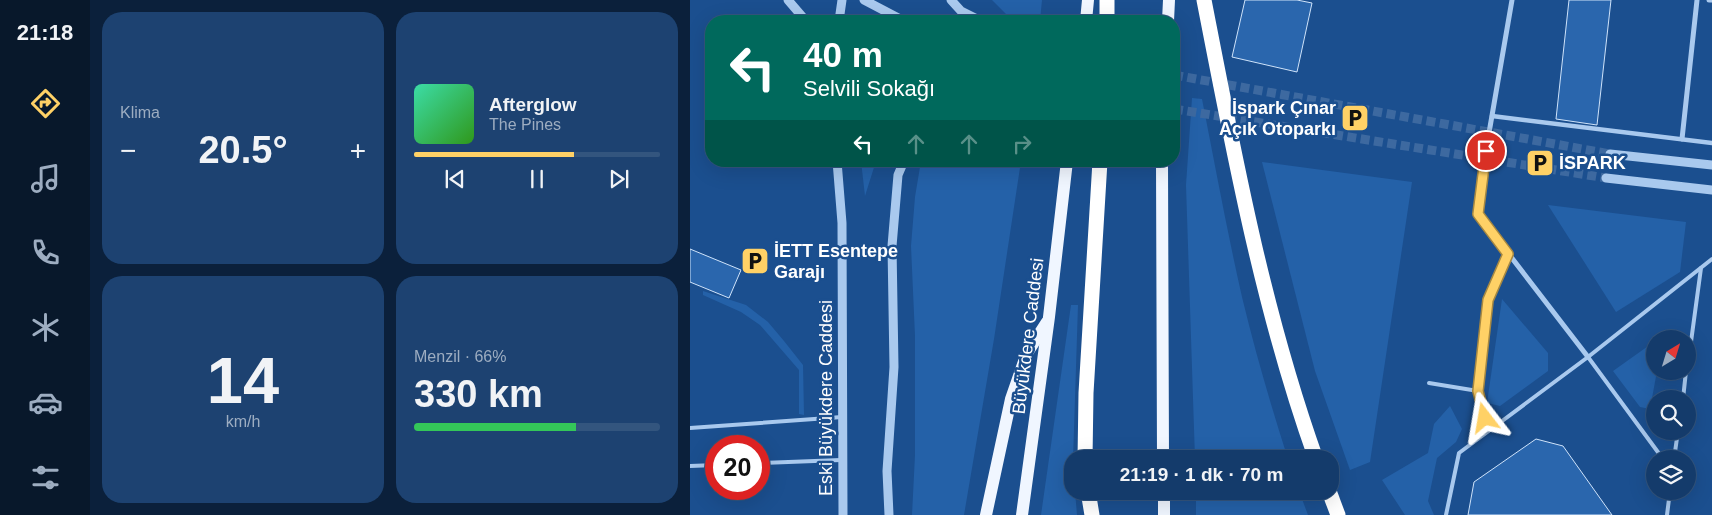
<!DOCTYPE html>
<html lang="tr">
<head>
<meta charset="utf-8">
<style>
  body { margin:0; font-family:Arial,sans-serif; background:#1d4271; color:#f1f3f6; height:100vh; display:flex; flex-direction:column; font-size:19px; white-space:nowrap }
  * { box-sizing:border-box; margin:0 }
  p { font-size:16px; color:#9dadc1 }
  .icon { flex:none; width:28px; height:28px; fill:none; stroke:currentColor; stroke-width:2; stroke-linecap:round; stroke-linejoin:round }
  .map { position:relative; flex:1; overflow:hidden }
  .panel { display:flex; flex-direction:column; gap:12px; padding:12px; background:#0b203b; width:600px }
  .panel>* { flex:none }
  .top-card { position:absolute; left:15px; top:15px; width:475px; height:152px; border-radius:20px; box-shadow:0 5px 20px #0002,0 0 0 1px #33557e; background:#00695c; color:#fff; overflow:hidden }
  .needle { width:32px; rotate:38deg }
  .tools { position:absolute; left:956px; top:330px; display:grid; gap:10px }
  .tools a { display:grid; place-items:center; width:50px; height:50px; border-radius:50%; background:#143b6b; box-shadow:0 5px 20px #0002,0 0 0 1px #33557e; font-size:25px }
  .speed { position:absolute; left:15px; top:435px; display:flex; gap:10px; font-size:25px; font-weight:700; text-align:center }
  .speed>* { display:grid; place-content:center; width:65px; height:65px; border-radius:50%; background:#143b6b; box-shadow:0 5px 20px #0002,0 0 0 1px #33557e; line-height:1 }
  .speed .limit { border:8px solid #d22; background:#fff; color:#111 }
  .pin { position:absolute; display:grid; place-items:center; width:42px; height:42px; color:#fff; margin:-21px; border:2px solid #fff; border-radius:50%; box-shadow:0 1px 5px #0007 }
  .me { position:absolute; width:55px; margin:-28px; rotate:346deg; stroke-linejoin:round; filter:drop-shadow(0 0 4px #0008) }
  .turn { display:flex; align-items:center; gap:18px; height:105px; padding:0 15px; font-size:22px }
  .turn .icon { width:65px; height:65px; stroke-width:2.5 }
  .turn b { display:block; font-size:35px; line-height:42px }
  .lanes { display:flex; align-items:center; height:48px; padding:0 15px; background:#0003; justify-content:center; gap:25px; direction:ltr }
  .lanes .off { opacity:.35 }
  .big { font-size:38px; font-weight:600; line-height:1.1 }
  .panel .widget { flex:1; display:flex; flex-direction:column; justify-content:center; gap:8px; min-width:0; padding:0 18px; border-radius:20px; background:#1d4271 }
  .panel .dial { align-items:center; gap:0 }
  .dial b { font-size:65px; line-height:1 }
  .song { display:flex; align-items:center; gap:15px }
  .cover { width:60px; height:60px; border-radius:8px; background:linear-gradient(135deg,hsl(160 70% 55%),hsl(110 70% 35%)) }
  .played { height:5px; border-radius:2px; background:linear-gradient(90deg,#ffd166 65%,#33557e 65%) }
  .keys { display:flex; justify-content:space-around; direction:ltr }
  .heat { display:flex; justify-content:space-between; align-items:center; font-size:28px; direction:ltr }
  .charge { height:8px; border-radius:4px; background:linear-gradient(90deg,#34c759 66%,#33557e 0) }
  .panel .tiles { flex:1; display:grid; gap:12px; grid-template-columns:repeat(2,1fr) }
  .trip { position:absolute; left:374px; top:450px; width:275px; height:50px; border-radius:20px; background:#143b6b; box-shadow:0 5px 20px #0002,0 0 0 1px #33557e; font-weight:600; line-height:50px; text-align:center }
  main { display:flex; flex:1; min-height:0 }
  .menu { display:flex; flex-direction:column; width:90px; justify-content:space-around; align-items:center; background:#08182b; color:#9dadc1 }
  .menu .icon { width:35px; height:35px }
  .menu .active { color:#ffd166 }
  .menu b { font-size:22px; color:#f1f3f6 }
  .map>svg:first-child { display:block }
  .green { fill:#2461a8 }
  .building { fill:#2a66ad; stroke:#cfe3fa }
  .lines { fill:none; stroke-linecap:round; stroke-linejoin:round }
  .tertiary-tunnel { stroke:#3d69a0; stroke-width:9; stroke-dasharray:9 4.5; stroke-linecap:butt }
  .service { stroke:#a9c9ee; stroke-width:4 }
  .pedestrian { stroke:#a9c9ee; stroke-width:4.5 }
  .minor { stroke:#a9c9ee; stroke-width:5 }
  .tertiary { stroke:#a9c9ee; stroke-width:9 }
  .primary { stroke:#f0f6ff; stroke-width:12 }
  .motorway { stroke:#fff; stroke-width:15 }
  .route-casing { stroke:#a68842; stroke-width:12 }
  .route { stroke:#ffd166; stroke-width:9 }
  .labels { text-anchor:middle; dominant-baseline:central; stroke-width:5; stroke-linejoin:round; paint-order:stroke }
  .poi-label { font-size:18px; font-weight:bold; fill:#fff; stroke:#1b4f8f; text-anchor:start }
  .street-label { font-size:18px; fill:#fff; stroke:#1b4f8f }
</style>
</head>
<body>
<main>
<nav class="menu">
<b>21:18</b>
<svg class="icon active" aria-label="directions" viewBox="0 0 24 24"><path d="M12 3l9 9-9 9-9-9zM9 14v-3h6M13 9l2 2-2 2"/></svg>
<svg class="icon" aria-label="music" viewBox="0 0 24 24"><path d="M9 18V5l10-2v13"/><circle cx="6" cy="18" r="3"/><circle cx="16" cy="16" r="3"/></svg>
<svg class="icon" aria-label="phone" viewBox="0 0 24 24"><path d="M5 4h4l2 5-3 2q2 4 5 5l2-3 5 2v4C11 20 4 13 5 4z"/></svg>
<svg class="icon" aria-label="climate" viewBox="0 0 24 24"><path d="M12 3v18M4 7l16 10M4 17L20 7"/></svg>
<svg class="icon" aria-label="car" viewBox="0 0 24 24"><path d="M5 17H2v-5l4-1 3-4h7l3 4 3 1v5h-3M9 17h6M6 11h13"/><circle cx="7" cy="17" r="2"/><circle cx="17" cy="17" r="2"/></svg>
<svg class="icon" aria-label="filters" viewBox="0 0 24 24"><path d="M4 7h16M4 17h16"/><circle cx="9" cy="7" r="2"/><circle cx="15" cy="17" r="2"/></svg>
</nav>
<section class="panel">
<div class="tiles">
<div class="widget"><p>Klima</p>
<div class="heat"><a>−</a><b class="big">20.5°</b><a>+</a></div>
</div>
<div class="widget">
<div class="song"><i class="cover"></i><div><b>Afterglow</b><p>The Pines</p></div></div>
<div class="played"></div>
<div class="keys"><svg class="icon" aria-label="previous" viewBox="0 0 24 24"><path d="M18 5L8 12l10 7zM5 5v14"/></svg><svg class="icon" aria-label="pause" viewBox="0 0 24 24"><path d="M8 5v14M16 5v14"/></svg><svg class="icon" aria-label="next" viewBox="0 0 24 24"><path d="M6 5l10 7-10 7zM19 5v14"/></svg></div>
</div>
<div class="widget dial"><b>14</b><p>km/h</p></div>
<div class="widget"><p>Menzil · 66%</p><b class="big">330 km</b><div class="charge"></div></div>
</div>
</section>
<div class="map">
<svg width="1022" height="515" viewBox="0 0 1022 515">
  <rect width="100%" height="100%" fill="#1b4f8f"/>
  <g class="green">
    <path d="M302,0H352L350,21H323Z"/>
    <path d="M502,98L512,99C525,165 537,231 552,297C565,351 581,406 598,459H505L496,185Z"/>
    <path d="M171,161H186L175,196Z"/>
    <path d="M231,161H331L304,339L274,515H222L225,455V336L221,246L225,197Z"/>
    <path d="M572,162L722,182L680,462L660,470L625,371Z"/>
    <path d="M858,205L996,222L990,272L926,312Z"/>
    <path d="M13,291L56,305L78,322L94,341L113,365L114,415L109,414V370L70,325L51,312L13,295Z"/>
    <path d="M812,299L858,353V371L810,406L797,403Z"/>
    <path d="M381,305H388L382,491H385L387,515H351Z"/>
    <path d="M961,344L965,345V371H967L960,409L950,407L923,371Z"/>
    <path d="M760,406L772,429L766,442L747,458L738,501L744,515H715L692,480L738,453L744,424Z"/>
    <path d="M506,491H609L618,515H506Z"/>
  </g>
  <g class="building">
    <path d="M555,0H607L622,3L607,72L542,57Z"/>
    <path d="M879,0H921L907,125L866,119Z"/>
    <path d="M0,249L51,270L39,298L0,282Z"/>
    <path d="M846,439L873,446L922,515H778L784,482Z"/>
  </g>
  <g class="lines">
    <g class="tertiary-tunnel">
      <path d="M484,75L920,154"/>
      <path d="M484,109L916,178"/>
    </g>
    <g class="service">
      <path d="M898,357L973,459"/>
      <path d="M998,364L1011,268"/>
      <path d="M739,383L788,391"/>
      <path d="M993,399L996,371"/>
      <path d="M0,428L152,417"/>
      <path d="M798,431L788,391L798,300L818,254"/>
      <path d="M984,459L988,431"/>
      <path d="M69,463L151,460"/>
      <path d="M0,466L26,465"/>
      <path d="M756,515L769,453L898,357L1022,259"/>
      <path d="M977,515L980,491"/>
    </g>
    <path class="pedestrian" d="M802,116L1022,143"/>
    <g class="minor">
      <path d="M822,0L795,156L788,214L898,357"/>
      <path d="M1019,0H1022"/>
      <path d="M992,139L1007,0"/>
    </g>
    <g class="tertiary">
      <path d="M98,0L116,21"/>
      <path d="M174,0L214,21"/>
      <path d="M261,0L271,11L291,21"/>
      <path d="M149,21L152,0"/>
      <path d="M920,154L1022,165"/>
      <path d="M147,161L152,223L153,515"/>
      <path d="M916,178L1022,190"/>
      <path d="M199,515L197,471L204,367L202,246L208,175L214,161"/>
    </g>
    <g class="primary">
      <path d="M396,21L398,0"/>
      <path d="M478,21L479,0"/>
      <path d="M472,161L473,459"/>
      <path d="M474,491V515"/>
      <path d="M296,515L321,399L337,353L357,322"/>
      <path d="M332,515L359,317L377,161"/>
    </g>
    <g class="motorway">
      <path d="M514,0C544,154 573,311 626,459"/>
      <path d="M417,21V0"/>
      <path d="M395,459L396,393L410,161"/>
      <path d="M398,491L402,515"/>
      <path d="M639,491L648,515"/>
    </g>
  </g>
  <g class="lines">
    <defs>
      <path id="route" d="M795,418L788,391L798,300L818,254L788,214L796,151"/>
    </defs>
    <use href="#route" class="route-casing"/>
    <use href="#route" class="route"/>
  </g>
  <defs>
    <symbol id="parking-square" viewBox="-11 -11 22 22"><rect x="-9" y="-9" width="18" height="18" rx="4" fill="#ffd166" stroke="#1b4f8f"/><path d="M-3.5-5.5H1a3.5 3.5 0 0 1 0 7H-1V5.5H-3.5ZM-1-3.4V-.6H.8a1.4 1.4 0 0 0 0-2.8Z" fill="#111"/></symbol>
  </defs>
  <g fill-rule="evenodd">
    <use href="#parking-square" x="649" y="102" width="32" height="32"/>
    <use href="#parking-square" x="834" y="147" width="32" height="32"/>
    <use href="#parking-square" x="49" y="245" width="32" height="32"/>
  </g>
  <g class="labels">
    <g class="poi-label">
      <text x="646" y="108" text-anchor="end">İspark Çınar<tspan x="646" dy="21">Açık Otoparkı</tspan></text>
      <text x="869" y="163">İSPARK</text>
      <text x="84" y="251">İETT Esentepe<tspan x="84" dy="21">Garajı</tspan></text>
    </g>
    <g class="street-label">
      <text transform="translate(338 336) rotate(-83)">Büyükdere Caddesi</text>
      <text transform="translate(136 398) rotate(-90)">Eski Büyükdere Caddesi</text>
    </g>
  </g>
</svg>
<div class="tools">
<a><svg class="needle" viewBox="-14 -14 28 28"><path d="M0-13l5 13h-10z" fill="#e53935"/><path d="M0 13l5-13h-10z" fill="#9dadc1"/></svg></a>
<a><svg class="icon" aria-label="search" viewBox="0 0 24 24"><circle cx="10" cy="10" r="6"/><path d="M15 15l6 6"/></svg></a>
<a><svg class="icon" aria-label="layers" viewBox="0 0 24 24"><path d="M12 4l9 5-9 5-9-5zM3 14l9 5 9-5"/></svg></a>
</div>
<div class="speed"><div class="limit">20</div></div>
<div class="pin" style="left:796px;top:151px;background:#d93025"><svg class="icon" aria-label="arrive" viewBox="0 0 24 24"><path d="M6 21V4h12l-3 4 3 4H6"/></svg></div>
<svg class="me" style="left:795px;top:418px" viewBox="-20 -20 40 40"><path d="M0-17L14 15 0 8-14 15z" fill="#ffd166" stroke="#fff" stroke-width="4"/></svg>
<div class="trip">21:19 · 1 dk · 70 m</div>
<div class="top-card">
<div class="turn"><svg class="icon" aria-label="left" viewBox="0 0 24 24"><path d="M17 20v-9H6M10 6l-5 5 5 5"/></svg><div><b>40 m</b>Selvili Sokağı</div></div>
<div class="lanes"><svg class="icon" aria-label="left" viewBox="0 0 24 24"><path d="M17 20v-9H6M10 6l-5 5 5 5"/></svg><svg class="icon off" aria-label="ahead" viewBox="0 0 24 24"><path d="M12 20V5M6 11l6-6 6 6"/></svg><svg class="icon off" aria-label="ahead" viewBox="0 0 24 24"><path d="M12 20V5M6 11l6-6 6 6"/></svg><svg class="icon off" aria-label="right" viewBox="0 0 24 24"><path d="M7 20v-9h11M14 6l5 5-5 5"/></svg></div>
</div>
</div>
</main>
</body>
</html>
